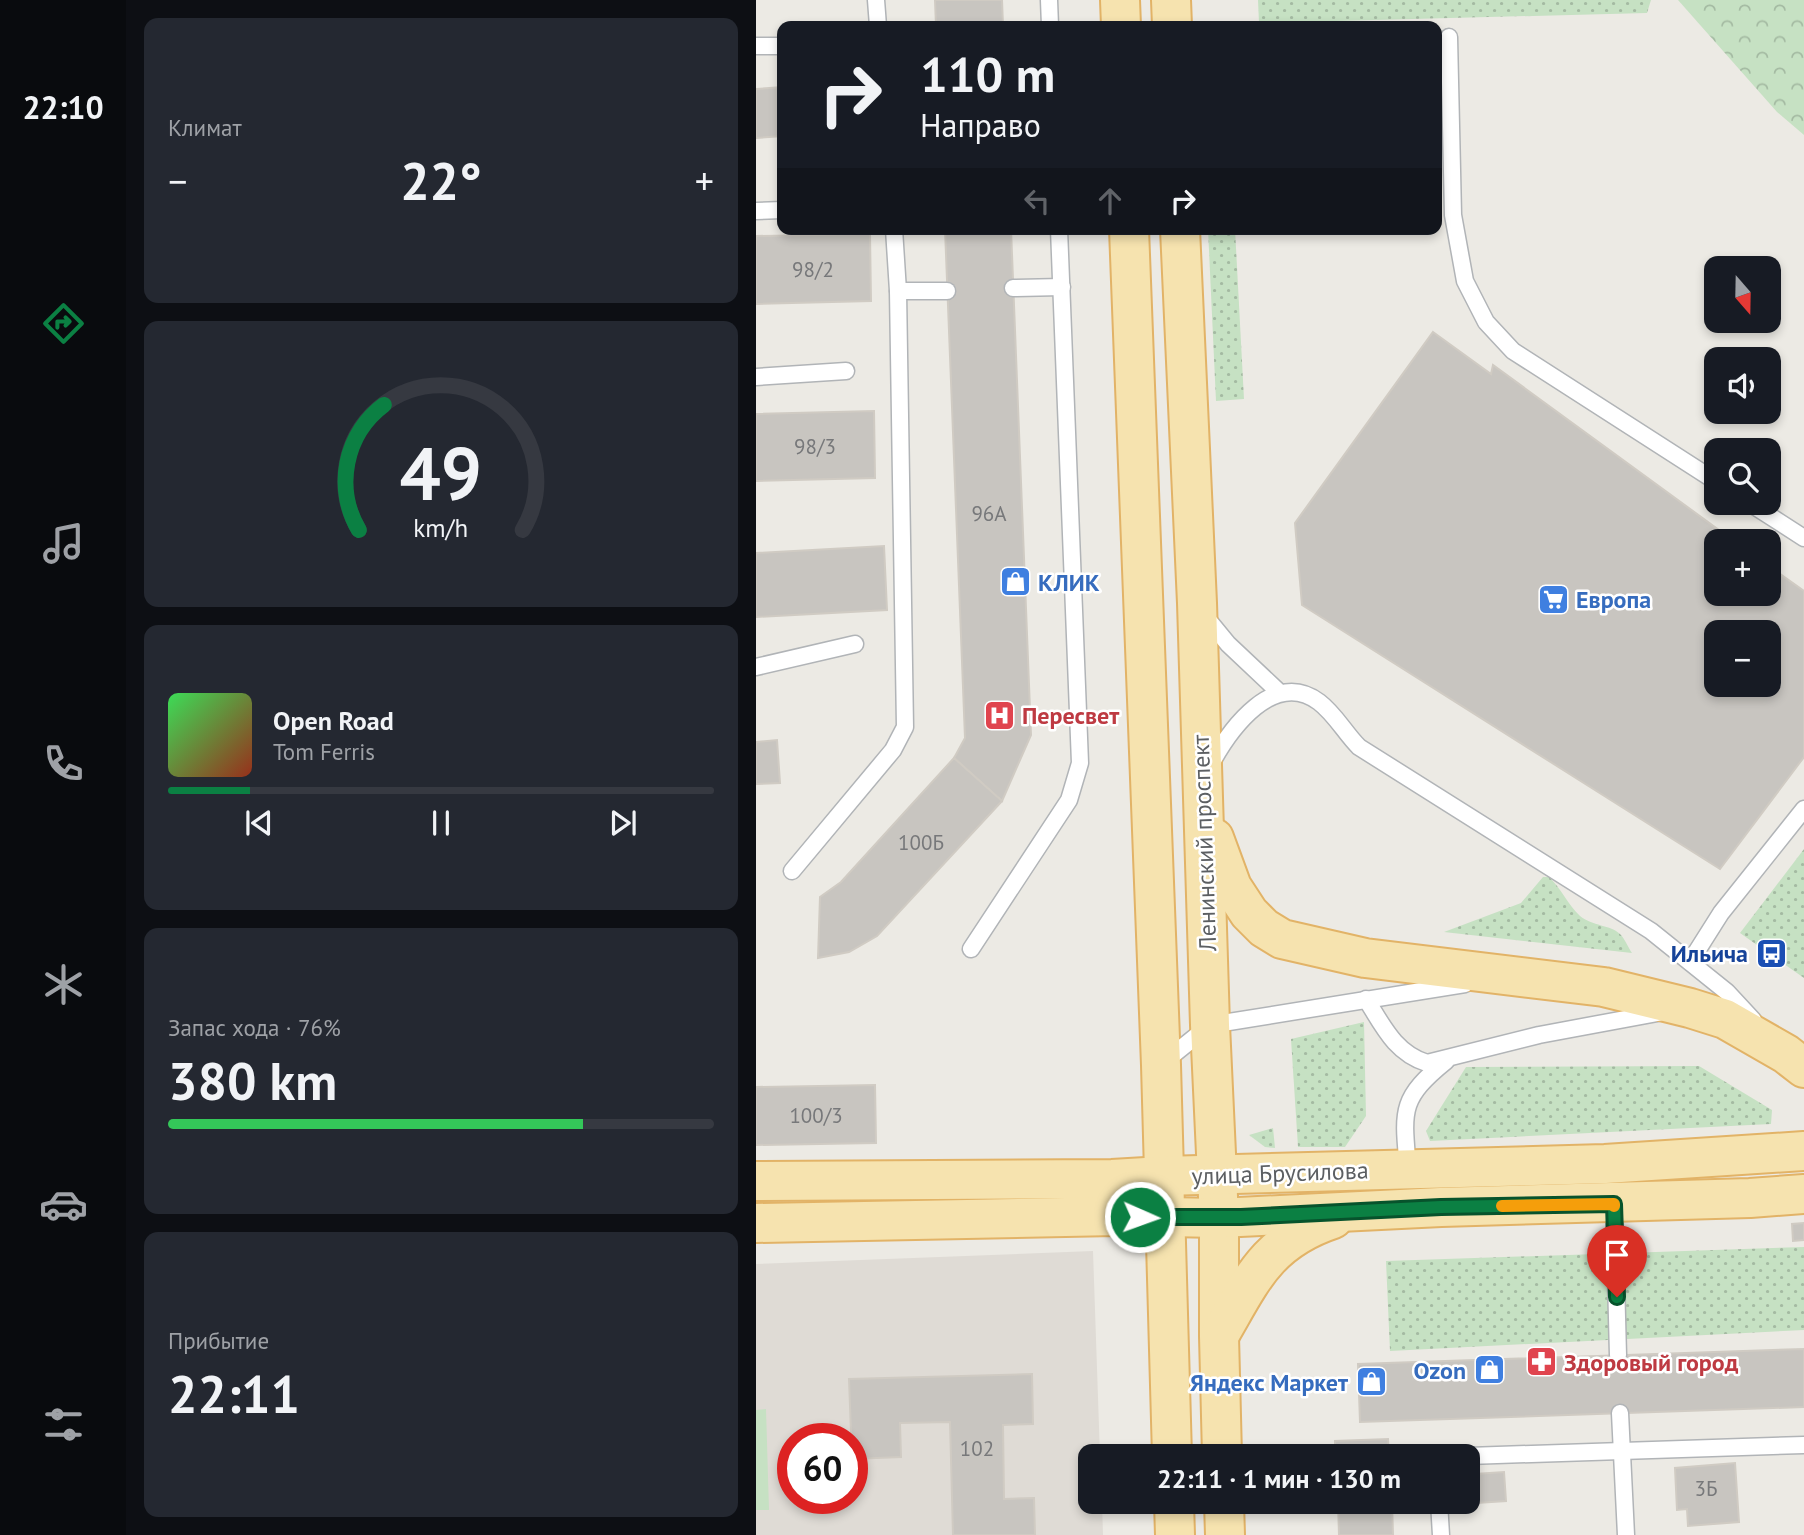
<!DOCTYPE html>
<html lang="ru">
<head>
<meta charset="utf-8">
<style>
  body { margin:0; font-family:"PT Sans",sans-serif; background:#242831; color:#f1f3f6; height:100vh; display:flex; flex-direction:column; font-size:26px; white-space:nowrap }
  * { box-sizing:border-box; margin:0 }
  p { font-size:23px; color:#9ea1a6 }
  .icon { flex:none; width:38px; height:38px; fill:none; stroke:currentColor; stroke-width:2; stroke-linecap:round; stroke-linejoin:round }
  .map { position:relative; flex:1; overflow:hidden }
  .drawer { display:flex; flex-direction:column; gap:18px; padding:18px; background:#0d0f14; width:630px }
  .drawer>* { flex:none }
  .top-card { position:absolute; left:21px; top:21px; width:665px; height:214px; border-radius:14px; box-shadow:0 4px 10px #0003; background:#171b24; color:#f1f3f6; overflow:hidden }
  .needle { width:46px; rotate:160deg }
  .tools { position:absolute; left:948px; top:256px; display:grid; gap:14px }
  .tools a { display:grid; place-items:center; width:77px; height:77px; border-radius:14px; background:#171b24; box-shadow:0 4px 10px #0003; font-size:35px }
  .speed { position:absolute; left:21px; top:1423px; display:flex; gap:14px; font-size:35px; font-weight:700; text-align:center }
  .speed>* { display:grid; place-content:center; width:91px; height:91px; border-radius:50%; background:#171b24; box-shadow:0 4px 10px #0003; line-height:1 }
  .speed .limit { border:10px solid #d22; background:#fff; color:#111 }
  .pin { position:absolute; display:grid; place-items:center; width:60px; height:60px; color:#fff; margin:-72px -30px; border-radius:50% 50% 50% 0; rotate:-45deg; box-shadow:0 0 7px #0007 }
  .pin .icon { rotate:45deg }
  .me { position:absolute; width:77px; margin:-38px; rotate:92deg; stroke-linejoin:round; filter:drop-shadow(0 0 5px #0008) }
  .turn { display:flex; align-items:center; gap:24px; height:147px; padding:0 28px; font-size:32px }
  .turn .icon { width:91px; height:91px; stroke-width:2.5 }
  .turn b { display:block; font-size:49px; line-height:60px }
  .lanes { display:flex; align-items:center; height:66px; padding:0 28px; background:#0003; justify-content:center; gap:35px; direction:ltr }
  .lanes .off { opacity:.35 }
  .big { font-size:52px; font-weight:700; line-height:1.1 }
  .drawer .widget { flex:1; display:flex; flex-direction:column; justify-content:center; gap:10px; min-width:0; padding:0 24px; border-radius:14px; background:#242831 }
  .drawer .dial { align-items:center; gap:0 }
  .dial svg { height:182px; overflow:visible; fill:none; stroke:#363941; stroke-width:7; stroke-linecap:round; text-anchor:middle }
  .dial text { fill:#f1f3f6; stroke:none }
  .song { display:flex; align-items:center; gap:21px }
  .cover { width:84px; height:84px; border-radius:10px; background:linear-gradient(135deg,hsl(130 70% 55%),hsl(10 70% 35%)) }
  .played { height:7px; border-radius:4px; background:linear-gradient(90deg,#0b8043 15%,#363941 15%) }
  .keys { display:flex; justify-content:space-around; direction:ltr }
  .heat { display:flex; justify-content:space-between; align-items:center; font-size:38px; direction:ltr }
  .charge { height:10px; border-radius:5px; background:linear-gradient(90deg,#34c759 76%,#363941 0) }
  .trip { position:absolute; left:322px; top:1444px; width:402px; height:70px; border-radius:14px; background:#171b24; box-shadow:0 4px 10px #0003; font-weight:700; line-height:70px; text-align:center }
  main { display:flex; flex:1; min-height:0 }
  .dock { display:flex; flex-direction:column; width:126px; justify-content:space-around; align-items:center; background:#090b0e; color:#9ea1a6 }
  .dock .icon { width:49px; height:49px }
  .dock .current { color:#0b8043 }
  .dock b { font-size:32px; color:#f1f3f6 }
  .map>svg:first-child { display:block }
  .education { fill:#dfdbd5; fill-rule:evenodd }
  .grass { fill:url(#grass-dots) }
  .forest { fill:url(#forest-crowns) }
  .pitch { fill:#c6e1c3 }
  .building { fill:#c8c5c0; stroke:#d0cbc3; stroke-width:2; fill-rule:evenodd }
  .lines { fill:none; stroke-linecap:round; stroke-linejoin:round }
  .lane-casing { stroke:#b1b4b7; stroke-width:19 }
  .primary-casing { stroke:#e2b367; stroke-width:42 }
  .lane { stroke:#fff; stroke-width:16 }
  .primary { stroke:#f6e3af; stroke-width:38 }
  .route-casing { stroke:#07532c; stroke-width:18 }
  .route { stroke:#0b8043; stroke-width:12 }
  .slow { stroke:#f59e0b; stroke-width:12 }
  .labels { text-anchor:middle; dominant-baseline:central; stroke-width:5; stroke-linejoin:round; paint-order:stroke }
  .number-label { font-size:21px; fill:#77787a }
  .shop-label { font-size:24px; font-weight:bold; fill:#366cbe; stroke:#fff; text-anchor:start }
  .health-label { font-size:24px; font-weight:bold; fill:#be3a42; stroke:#fff; text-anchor:start }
  .street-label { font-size:24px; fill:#5c5f62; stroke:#fff }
  .transit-label { font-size:24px; font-weight:bold; fill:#164399; stroke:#fff; text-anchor:end }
</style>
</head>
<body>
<main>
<nav class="dock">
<b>22:10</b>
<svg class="icon current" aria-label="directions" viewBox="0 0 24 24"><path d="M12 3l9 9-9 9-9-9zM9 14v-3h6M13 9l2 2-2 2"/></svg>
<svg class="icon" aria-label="music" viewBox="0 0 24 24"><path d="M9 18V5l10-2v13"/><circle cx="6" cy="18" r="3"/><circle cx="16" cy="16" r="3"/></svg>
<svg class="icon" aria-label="phone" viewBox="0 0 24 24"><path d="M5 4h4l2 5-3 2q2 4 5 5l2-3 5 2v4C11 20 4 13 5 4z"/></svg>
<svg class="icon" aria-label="climate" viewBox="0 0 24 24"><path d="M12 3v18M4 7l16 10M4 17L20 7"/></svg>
<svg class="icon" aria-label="car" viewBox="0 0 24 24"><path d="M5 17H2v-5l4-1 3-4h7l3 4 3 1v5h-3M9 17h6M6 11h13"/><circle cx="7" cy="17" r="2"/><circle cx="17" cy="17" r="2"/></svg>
<svg class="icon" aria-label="filters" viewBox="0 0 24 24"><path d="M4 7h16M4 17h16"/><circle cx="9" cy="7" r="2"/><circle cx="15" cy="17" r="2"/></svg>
</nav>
<section class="drawer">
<div class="widget"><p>Климат</p>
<div class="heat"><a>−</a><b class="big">22°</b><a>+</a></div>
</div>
<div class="widget dial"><svg viewBox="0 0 100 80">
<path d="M14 69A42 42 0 1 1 86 69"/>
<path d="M14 69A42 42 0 0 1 25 14" stroke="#0b8043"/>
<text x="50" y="56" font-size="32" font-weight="700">49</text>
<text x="50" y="72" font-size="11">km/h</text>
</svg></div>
<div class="widget">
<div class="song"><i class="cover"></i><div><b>Open Road</b><p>Tom Ferris</p></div></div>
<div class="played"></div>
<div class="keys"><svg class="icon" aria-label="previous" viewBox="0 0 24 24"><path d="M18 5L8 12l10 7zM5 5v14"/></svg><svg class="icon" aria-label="pause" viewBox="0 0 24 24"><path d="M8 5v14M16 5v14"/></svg><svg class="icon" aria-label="next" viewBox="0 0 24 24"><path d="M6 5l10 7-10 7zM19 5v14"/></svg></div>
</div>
<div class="widget"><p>Запас хода · 76%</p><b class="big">380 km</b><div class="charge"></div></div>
<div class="widget"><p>Прибытие</p><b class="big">22:11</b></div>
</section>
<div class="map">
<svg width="1048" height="1535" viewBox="0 0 1048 1535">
  <defs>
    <pattern id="grass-dots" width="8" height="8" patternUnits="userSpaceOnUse" patternTransform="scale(1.75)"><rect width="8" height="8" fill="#c6e1c3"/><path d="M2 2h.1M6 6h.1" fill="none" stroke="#a4baa2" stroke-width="1.8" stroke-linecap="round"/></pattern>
    <pattern id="forest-crowns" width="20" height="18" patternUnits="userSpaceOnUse" patternTransform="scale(1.75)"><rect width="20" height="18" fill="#c6e1c3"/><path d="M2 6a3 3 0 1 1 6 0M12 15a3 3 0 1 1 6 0" fill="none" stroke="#a4baa2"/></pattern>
  </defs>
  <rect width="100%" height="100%" fill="#eceae4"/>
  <path class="education" d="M337,1251L344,1456H334V1502H346L347,1535H0V1264ZM37,1438H96V1498H37Z"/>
  <g class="grass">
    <path d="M502,0H895L891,13L503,23Z"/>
    <path d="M452,229H479L488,399L460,401Z"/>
    <path d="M1048,849V978L984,933Z"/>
    <path d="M787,877H793C805,888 812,905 824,916C836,926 855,925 864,934C869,939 872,947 876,953L688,932L765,903Z"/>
    <path d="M608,1022L610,1116L589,1147H542L535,1039Z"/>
    <path d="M943,1066L1016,1110L1015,1124L674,1141L670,1131L710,1067Z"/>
    <path d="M517,1128L519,1148L509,1147L493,1135Z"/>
    <path d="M1048,1247V1330L634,1351L630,1261Z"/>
  </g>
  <path class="forest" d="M922,0H1048V135L1021,112Z"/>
  <path class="pitch" d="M10,1409L13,1510H0V1410Z"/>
  <g class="building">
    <path d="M179,0H246L247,26H180Z"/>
    <path d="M26,87V136L0,138V89Z"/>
    <path d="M189,229H255L275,735L246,801L198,758L209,738Z"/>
    <path d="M114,234L115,301L0,304V236Z"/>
    <path d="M677,332L735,374L737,365L978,541H961V593H1013V566L1048,591V757L964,869L546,605L539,523ZM961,632H1013V684H961Z"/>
    <path d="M118,411L119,478L0,481V414Z"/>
    <path d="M128,546L131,610L0,617V553Z"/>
    <path d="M21,740L24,783L0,784V742Z"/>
    <path d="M198,758L246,801L121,936L93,952L62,958L64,897L85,882Z"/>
    <path d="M119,1085L120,1143L0,1145V1087Z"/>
    <path d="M1048,1223V1240L1037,1241L1036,1224Z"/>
    <path d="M1048,1349V1407L604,1422L602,1364Z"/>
    <path d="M276,1374L277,1424L247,1425L248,1499L278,1498L279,1535H197L194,1422L144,1423L145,1457L96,1459L93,1379Z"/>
    <path d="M632,1439L633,1456H579V1441Z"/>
    <path d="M979,1463L983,1522L932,1526L931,1509L921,1510L919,1468Z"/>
    <path d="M748,1472L750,1501L721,1503L719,1474Z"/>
    <path d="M582,1502H636L637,1535H583Z"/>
  </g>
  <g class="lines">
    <defs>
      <g id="lane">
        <path d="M120,0L122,26"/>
        <path d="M293,0L294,26"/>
        <path d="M693,37L697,215L709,281L730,322L757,351L961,482"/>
        <path d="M0,46H26"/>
        <path d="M0,211L26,210"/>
        <path d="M257,288L306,287"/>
        <path d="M142,291H191"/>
        <path d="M0,377L90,371"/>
        <path d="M992,502L1048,538"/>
        <path d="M449,616L472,644L523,692"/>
        <path d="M0,667L99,644"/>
        <path d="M455,764C474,729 518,668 563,702C579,714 589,733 603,747L895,931L971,992L997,1020"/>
        <path d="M36,871L137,750L149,727L142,291L138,229"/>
        <path d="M215,949L313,800L324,763L303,229"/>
        <path d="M934,962L965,913L1048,809"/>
        <path d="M610,999C627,1026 639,1053 671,1063L783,1035L907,1012"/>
        <path d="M408,1062L454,1025L709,984"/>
        <path d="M652,1169C647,1111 643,1099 690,1061"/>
        <path d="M858,1204L862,1355"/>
        <path d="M864,1413L870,1535"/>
        <path d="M712,1456L1048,1445"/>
        <path d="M683,1502L685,1535"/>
      </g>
      <g id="primary">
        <path d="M364,0L365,26"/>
        <path d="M415,0L416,26"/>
        <path d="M373,229L405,1065L416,1456"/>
        <path d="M424,229L441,603L454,1025L463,1218V1336L466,1456"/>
        <path d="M458,838L476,887L493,913L508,928L526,939L609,958L848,987L934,1008L969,1019L1030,1054L1048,1068"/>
        <path d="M0,1181L356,1179L407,1176L849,1164L1048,1151"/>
        <path d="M0,1223L359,1216L463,1218L685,1207L994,1198L1048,1194"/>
        <path d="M464,1334C496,1279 511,1241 577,1219"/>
        <path d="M418,1502L419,1535"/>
        <path d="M468,1502L469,1535"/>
      </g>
    </defs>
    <use href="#lane" class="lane-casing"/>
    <use href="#primary" class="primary-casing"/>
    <use href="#lane" class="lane"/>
    <use href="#primary" class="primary"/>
  </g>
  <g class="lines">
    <defs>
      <path id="route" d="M384,1217H485L685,1207L858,1204L861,1297"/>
    </defs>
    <use href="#route" class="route-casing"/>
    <use href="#route" class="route"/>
    <path class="slow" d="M746,1206L858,1204V1206"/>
  </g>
  <defs>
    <symbol id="shop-square" viewBox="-11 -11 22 22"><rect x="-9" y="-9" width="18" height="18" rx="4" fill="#3f7fe0" stroke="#fff"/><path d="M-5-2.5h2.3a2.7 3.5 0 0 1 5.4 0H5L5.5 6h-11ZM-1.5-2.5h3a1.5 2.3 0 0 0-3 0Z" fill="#fff"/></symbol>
    <symbol id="supermarket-square" viewBox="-11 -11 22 22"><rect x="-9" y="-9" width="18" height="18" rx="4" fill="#3f7fe0" stroke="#fff"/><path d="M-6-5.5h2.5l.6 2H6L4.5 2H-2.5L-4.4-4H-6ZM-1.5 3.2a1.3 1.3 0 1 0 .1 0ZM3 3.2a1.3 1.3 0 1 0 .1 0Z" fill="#fff"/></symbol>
    <symbol id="hospital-square" viewBox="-11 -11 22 22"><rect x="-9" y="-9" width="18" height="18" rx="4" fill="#e0444e" stroke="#fff"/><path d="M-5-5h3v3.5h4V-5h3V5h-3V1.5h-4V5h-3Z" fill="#fff"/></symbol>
    <symbol id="bus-square" viewBox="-11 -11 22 22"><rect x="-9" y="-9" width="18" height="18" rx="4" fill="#1a4fb4" stroke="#fff"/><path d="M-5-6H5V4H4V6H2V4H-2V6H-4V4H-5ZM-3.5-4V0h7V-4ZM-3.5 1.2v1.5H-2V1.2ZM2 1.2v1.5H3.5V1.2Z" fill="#fff"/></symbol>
    <symbol id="pharmacy-square" viewBox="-11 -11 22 22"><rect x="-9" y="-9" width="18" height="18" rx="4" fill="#e0444e" stroke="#fff"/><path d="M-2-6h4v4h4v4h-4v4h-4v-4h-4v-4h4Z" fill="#fff"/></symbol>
  </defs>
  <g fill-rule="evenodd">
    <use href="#shop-square" x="242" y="564" width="35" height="35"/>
    <use href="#supermarket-square" x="780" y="582" width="35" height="35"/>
    <use href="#hospital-square" x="226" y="698" width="35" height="35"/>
    <use href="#bus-square" x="998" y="936" width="35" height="35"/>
    <use href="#pharmacy-square" x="768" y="1344" width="35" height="35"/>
    <use href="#shop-square" x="716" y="1352" width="35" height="35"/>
    <use href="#shop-square" x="598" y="1364" width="35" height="35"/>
  </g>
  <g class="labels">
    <g class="number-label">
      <text x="57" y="269">98/2</text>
      <text x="59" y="446">98/3</text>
      <text x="233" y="513">96А</text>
      <text x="165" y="842">100Б</text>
      <text x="60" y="1115">100/3</text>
      <text x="221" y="1448">102</text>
      <text x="950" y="1488">3Б</text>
    </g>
    <g class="shop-label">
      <text x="282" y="582">КЛИК</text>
      <text x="820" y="599">Европа</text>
      <text x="710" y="1370" text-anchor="end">Ozon</text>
      <text x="592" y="1382" text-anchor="end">Яндекс Маркет</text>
    </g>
    <g class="health-label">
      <text x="266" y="715">Пересвет</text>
      <text x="808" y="1362">Здоровый город</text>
    </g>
    <g class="street-label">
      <text transform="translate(448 843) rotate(-92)">Ленинский проспект</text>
      <text transform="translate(524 1173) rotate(-2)">улица Брусилова</text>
    </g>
    <g class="transit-label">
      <text x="992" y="953">Ильича</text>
    </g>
  </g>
</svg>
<div class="tools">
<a><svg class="needle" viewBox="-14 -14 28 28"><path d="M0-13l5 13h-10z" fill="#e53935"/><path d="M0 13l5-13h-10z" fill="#9ea1a6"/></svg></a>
<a><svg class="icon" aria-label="sound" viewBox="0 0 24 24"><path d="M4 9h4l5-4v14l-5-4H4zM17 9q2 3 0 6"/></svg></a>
<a><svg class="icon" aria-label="search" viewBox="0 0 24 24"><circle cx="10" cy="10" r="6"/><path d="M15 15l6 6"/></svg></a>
<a>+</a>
<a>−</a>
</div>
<div class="speed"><div class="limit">60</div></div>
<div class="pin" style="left:861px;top:1297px;background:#d93025"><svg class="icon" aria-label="arrive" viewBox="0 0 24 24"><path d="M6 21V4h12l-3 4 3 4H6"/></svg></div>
<svg class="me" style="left:384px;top:1217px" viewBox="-20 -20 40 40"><circle r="17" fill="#0b8043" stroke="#fff" stroke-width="3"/><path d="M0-11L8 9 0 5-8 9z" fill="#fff"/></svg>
<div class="trip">22:11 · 1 мин · 130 m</div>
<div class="top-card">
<div class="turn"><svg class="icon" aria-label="right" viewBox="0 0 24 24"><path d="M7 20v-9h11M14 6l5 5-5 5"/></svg><div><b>110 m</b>Направо</div></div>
<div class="lanes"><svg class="icon off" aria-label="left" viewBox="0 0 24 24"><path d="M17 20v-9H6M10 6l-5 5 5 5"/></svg><svg class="icon off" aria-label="ahead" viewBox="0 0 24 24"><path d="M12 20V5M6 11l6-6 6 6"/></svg><svg class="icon" aria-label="right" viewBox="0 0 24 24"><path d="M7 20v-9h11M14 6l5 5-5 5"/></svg></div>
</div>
</div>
</main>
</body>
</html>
